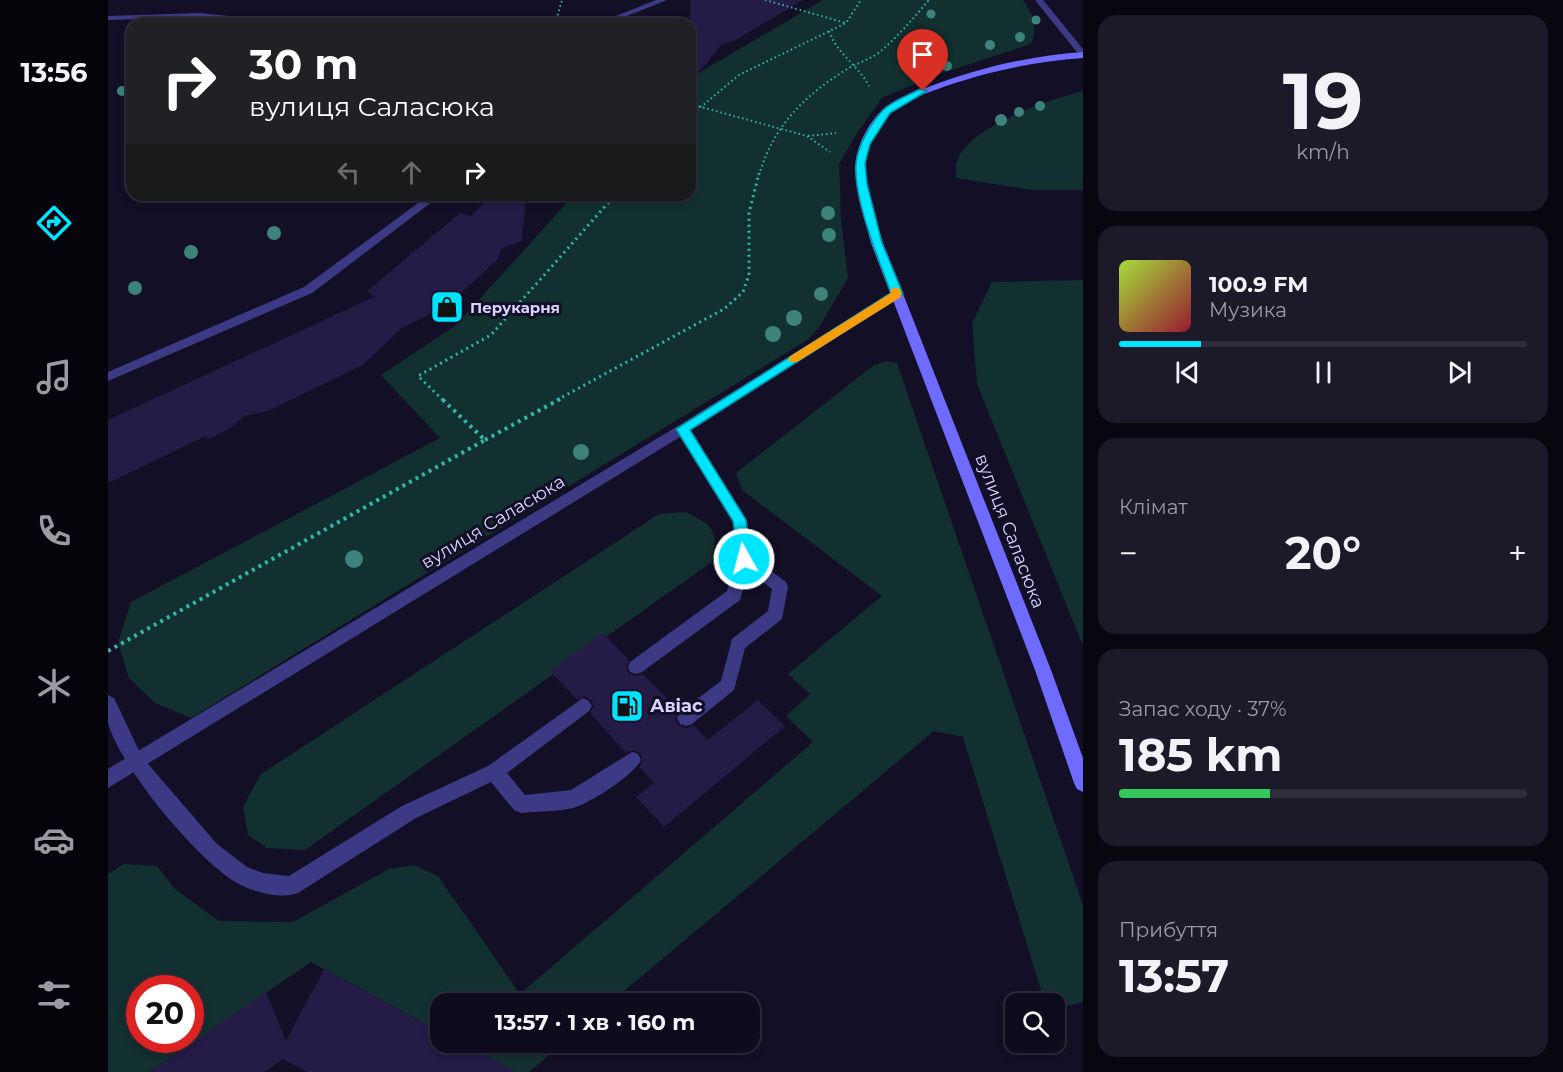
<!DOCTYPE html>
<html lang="uk">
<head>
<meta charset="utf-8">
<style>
  body { margin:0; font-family:Montserrat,sans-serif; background:#1c1929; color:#f1f3f6; height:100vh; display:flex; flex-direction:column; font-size:22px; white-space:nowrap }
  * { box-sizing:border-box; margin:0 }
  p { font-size:20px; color:#9b9ba3 }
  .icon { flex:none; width:33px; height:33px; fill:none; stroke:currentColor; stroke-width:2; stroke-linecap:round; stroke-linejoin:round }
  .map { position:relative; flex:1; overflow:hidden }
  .side { display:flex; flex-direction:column; gap:15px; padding:15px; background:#08060f; width:480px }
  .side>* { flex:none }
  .banner { position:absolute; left:18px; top:18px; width:570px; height:183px; border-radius:18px; box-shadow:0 3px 9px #0003,0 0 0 2px #2e2b3b; background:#202124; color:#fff; overflow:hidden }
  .tools { position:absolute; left:897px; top:993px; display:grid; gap:12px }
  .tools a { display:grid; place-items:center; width:60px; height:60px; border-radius:12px; background:#0e0b1c; box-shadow:0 3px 9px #0003,0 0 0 2px #2e2b3b; font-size:30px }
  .speed { position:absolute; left:18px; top:975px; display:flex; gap:12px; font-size:30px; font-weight:700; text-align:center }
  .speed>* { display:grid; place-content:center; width:78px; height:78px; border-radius:50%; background:#0e0b1c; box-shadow:0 3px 9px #0003,0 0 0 2px #2e2b3b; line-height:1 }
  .speed .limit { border:9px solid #d22; background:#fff; color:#111 }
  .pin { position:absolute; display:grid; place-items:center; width:51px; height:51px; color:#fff; margin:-62px -26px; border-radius:50% 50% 50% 0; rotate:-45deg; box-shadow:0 0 6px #0007 }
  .pin .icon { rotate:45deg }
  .me { position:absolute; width:66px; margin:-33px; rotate:353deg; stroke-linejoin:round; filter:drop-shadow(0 0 4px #0008) }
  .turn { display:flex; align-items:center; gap:21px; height:126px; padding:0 24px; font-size:27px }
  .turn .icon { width:78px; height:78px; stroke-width:2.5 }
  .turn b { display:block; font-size:42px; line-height:51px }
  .lanes { display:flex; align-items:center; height:57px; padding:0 24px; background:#0003; justify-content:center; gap:30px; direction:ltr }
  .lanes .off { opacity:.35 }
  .big { font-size:45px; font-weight:700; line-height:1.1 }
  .side .card { flex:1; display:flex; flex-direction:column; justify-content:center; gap:9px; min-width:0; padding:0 21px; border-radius:18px; background:#1c1929 }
  .side .dial { align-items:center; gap:0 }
  .dial b { font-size:78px; line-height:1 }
  .song { display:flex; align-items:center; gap:18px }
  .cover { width:72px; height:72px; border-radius:9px; background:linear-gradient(135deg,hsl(80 70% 55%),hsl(350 70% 35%)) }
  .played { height:6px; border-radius:3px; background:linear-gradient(90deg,#00e5ff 20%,#2e2b3b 20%) }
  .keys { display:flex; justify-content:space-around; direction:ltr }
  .heat { display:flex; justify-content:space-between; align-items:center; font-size:33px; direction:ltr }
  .charge { height:9px; border-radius:4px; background:linear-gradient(90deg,#34c759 37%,#2e2b3b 0) }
  .trip { position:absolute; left:322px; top:993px; width:330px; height:60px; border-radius:18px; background:#0e0b1c; box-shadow:0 3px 9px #0003,0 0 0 2px #2e2b3b; font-weight:700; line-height:60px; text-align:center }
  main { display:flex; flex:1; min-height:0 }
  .tabs { display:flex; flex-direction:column; width:108px; justify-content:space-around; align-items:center; background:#06040b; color:#9b9ba3 }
  .tabs .icon { width:42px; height:42px }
  .tabs .active { color:#00e5ff }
  .tabs b { font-size:27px; color:#f1f3f6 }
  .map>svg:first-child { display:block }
  .green { fill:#12302f; fill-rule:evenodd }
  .building { fill:#241b47 }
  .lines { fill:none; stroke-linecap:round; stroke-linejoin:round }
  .path-far2 { stroke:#2fb8b0; stroke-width:2; stroke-dasharray:1.5 3; stroke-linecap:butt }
  .path-far1 { stroke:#2fb8b0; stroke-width:3; stroke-dasharray:2 4; stroke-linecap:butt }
  .path { stroke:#2fb8b0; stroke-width:4; stroke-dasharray:3 4.5; stroke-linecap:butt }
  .service { fill:#3d3a85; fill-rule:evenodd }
  .minor { fill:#3d3a85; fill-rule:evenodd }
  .secondary { fill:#6f6bff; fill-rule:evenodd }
  .tree { fill:#3d827b }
  .route { fill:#00e5ff; stroke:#0095a6; stroke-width:1.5 }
  .slow { fill:#f59e0b }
  .labels { text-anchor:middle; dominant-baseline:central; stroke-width:6; stroke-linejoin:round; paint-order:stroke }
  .far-poi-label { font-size:15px; font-weight:bold; fill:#d9d4ff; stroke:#130f26; text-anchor:start }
  .street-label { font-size:18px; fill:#d9d4ff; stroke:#130f26 }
  .poi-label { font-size:18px; font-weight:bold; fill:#d9d4ff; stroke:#130f26; text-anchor:start }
</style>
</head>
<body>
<main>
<nav class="tabs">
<b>13:56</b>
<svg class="icon active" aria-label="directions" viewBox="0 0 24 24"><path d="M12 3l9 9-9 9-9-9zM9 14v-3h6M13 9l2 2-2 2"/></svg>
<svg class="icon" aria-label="music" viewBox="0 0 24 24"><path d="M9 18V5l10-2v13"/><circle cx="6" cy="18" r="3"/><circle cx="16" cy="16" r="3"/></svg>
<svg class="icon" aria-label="phone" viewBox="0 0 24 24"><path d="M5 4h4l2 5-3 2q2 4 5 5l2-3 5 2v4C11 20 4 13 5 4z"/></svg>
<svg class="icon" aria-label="climate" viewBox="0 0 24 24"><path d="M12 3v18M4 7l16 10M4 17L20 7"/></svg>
<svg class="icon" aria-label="car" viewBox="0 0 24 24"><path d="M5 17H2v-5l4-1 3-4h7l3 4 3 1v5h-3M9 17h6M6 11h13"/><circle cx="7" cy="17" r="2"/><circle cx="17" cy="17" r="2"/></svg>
<svg class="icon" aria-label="filters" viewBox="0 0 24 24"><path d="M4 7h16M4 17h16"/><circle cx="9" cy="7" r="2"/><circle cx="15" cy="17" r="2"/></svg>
</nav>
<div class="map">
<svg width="975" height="1072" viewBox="0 0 975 1072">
  <rect width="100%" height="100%" fill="#130f26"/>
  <g class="green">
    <path d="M715,0H915C926,16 930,25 923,44L822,77L774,98L749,133L731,164L733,220L740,278L712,326L701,339L83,718L47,703L21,678L10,643L23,602L332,438L273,375L348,325L466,195H582V78Z"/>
    <path d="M975,91V190H924L848,178C848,174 848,168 848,164C856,128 943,99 975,91Z"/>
    <path d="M975,280V646L869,384L864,323L884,282Z"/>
    <path d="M779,361L789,363L975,905V1002L947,1009L946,1004L937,1003L855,737L826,731L502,1003L333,1004V1032L203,962L42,1072H0V874L16,864L49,866L67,889L111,921L185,922L281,869L306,865L330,876L412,994L705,742L678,716L702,694L680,674L774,596L634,490L628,473L766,365ZM32,988H82V1040H32Z"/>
    <path d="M578,512C607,527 609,529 604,562L197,850L159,848L140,835L135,807L153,774L551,514Z"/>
    <path d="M353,1043H456L421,1072H407Z"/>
  </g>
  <g class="building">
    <path d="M582,0H695L626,41L614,44L582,83Z"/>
    <path d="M384,195H418L414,241L393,249L390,259L340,305L294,328L255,365L160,411L136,416L121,429L101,439L98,436L0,483V420L266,297L259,291L352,213L362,216Z"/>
    <path d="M495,633L521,660L518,666L520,673L527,676L535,674L571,710L567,719L571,726L579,728L586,725L600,740L650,700L677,726L556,827L528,797L546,783L531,767L535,761L532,753L525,750L518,753L482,713L486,707L483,700L476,696L469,700L442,671Z"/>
    <path d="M216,969L333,1032V1042H353L408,1072H199L175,1059L157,1072H42L158,992L178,1041Z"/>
  </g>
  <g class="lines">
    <g class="path-far2">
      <path d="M657,0L738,23"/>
      <path d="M447,24L454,0"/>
      <path d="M721,31C729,54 750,65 761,86"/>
      <path d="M582,104L699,136L722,152"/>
      <path d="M582,116L631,75L738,23L753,0"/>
      <path d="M700,136L728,133"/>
      <path d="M651,175C665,127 695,97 736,71C748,63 762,60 773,51C790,36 805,19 820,1L818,0"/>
    </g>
    <g class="path-far1">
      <path d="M335,400L310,376L383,335L507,195"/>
      <path d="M449,400L616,309L635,292L641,275V213L651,173"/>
    </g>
    <g class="path">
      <path d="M377,440L452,399"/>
      <path d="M0,651L377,440L334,399"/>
    </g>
    <g class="service">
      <path d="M548,0H559L499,24H488Z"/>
      <path d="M92,13L179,22L183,24H155L92,17L0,20V16Z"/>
      <path d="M321,195H333L204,293L0,381V372L196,287Z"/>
      <path d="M575,424L580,426L639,520L643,556L678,582L680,587L674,619L637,648L626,690L584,724L578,726L572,724L569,718L572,712L613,681L624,639L660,611L664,589L640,571L632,600L534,672L528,674L522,672L520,667L522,662L619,591L628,559L625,521L568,429Z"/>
      <path d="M0,695L6,698L34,757L109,844L139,867L155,873L181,876L294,806L380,766L475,698L481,701L484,706L481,711L399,773L417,795L463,790L524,752L530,754L533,760C526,775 481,804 465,808C448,812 430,811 413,813L406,810L383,782L308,818L190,893C172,900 140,891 124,880C85,854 13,768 0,723C0,715 0,704 0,695Z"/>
    </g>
    <g class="minor">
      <path d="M927,0H935L975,49V57L972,56Z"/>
      <path d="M789,290L793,291V297L580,432L0,788V769L570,426Z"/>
    </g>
    <path class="secondary" d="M975,52V58C923,62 876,72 827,90C811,96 795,102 782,113C769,125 760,145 758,162C755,190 767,217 775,243L943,670L975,758V792L969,789L966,783L927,670L763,243C757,217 745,190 748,162C750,142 762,120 778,107C791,97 808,91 823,86C873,67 922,56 975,52Z"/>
  </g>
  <g class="tree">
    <circle cx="823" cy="14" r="4.5"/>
    <circle cx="928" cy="20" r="4.5"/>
    <circle cx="912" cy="37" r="5"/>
    <circle cx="882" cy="45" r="5"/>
    <circle cx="839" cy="66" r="5"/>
    <circle cx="14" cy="91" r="5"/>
    <circle cx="932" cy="106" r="5"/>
    <circle cx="911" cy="112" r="5"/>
    <circle cx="893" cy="120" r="6"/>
    <circle cx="720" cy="213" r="7"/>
    <circle cx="166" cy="233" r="7"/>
    <circle cx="721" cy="235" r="7"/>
    <circle cx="83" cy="252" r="7"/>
    <circle cx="27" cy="288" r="7"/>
    <circle cx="713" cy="294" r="7"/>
    <circle cx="686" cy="318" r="8"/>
    <circle cx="665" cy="334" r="8"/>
    <circle cx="473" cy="452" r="8"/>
    <circle cx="246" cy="559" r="9"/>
  </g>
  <path class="route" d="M812,89L819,91L782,113L762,144L757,163L759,184L774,243L795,294L582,430L638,520L643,559L641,563H631L625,521L568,429L783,293C771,260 745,199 748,163C750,145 763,123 775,110C784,101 801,95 812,89Z"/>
  <path class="slow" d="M787,287L793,290V297L689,362H681V357L783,293L782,290Z"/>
  <defs>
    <symbol id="shop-square" viewBox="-11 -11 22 22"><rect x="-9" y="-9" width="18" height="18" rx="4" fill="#00e5ff" stroke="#130f26"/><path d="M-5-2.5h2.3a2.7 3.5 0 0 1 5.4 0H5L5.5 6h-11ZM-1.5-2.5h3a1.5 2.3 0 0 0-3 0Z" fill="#111"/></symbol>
    <symbol id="fuel-square" viewBox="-11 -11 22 22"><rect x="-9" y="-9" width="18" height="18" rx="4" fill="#00e5ff" stroke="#130f26"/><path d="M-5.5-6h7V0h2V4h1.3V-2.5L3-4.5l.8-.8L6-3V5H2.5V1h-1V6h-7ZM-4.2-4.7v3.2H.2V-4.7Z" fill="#111"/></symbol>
  </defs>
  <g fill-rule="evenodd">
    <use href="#shop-square" x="320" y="288" width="38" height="38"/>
    <use href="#fuel-square" x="500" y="687" width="38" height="38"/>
  </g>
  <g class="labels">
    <g class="far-poi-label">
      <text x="362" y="307">Перукарня</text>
    </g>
    <g class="street-label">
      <text transform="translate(385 522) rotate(-31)">вулиця Саласюка</text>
      <text transform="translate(902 531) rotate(69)">вулиця Саласюка</text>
    </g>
    <g class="poi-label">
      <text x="542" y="706">Авіас</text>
    </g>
  </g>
</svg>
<div class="tools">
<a><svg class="icon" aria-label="search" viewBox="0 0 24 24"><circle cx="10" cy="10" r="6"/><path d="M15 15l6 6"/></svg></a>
</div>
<div class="speed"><div class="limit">20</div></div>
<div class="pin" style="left:815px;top:91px;background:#d93025"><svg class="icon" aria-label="arrive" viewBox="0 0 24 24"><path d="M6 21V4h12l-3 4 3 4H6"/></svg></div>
<svg class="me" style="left:636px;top:559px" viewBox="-20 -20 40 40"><circle r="17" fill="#00e5ff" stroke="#fff" stroke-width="3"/><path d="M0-11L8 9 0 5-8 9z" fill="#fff"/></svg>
<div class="trip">13:57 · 1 хв · 160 m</div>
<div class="banner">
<div class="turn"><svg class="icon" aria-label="right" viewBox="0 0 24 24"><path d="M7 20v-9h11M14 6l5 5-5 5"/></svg><div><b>30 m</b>вулиця Саласюка</div></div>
<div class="lanes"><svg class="icon off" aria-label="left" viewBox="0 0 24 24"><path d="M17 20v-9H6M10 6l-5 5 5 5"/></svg><svg class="icon off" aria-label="ahead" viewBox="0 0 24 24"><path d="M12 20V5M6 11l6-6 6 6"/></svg><svg class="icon" aria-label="right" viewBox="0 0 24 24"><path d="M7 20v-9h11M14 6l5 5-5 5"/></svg></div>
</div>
</div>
<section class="side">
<div class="card dial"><b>19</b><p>km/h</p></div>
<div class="card">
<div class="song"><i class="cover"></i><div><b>100.9 FM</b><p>Музика</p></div></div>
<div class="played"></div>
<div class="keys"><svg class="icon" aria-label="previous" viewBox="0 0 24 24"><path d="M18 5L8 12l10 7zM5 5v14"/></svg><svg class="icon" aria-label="pause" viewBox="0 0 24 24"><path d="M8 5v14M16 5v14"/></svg><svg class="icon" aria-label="next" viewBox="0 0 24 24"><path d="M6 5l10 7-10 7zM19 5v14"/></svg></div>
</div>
<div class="card"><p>Клімат</p>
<div class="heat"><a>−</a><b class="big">20°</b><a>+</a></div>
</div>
<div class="card"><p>Запас ходу · 37%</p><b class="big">185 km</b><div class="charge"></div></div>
<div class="card"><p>Прибуття</p><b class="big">13:57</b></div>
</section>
</main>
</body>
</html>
